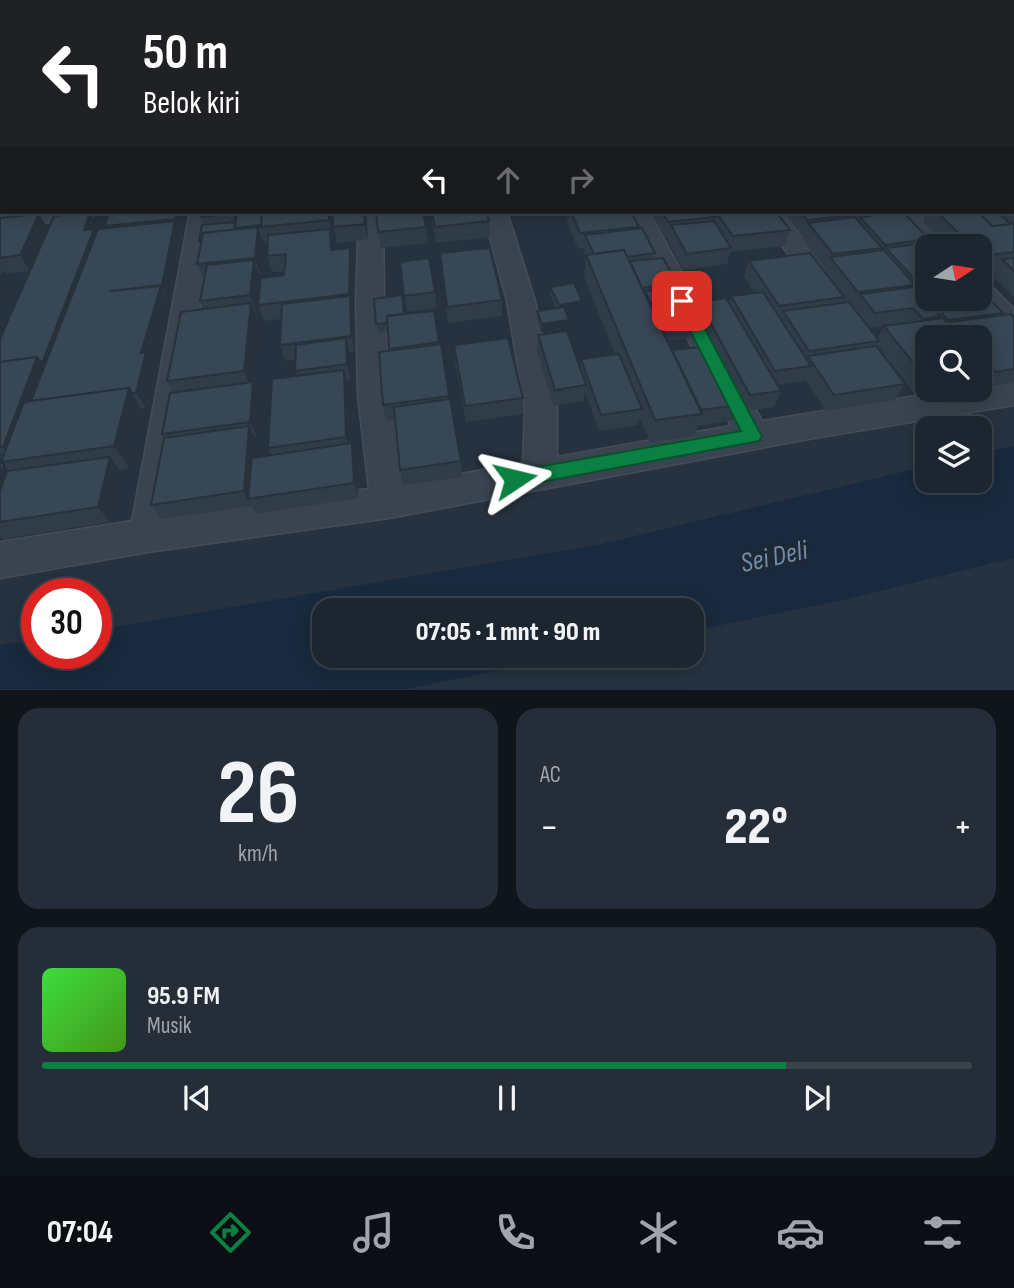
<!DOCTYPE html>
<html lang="id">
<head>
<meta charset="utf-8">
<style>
  body { margin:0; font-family:"Sofia Sans Condensed",sans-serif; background:#252e38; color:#f1f3f6; height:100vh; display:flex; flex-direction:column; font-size:26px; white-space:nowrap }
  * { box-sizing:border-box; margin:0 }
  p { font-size:23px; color:#a0a5ab }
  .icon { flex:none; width:38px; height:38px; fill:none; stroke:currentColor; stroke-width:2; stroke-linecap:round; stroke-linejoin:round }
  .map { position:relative; height:690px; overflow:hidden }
  .side { display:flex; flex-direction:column; gap:18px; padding:18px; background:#0f151a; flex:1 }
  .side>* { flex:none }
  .top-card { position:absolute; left:0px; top:0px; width:1015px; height:214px; box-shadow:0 4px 18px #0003,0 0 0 2px #3a434c; background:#202124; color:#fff; overflow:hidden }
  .needle { width:46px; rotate:78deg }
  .controls { position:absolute; left:915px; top:234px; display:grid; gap:14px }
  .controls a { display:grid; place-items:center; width:77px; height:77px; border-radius:14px; background:#1c2630; box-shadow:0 4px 18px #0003,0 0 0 2px #3a434c; font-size:35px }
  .speed { position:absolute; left:21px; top:578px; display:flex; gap:14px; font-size:35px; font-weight:700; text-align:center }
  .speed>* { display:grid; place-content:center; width:91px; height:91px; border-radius:50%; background:#1c2630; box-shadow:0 4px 18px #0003,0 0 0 2px #3a434c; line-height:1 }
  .speed .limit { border:10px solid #d22; background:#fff; color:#111 }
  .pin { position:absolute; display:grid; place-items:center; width:60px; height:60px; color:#fff; margin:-30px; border-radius:14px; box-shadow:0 4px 10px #0006 }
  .me { position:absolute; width:77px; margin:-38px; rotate:80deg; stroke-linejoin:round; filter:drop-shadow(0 0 5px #0008) }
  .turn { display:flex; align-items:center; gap:24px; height:147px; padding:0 28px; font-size:32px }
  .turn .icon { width:91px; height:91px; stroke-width:2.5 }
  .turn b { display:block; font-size:49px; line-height:60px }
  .lanes { display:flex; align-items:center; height:66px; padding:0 28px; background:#0003; justify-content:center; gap:35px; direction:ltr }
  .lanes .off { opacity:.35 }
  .big { font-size:52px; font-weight:800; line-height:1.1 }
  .side .tile { flex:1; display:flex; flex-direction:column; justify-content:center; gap:10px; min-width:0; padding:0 24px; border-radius:21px; background:#252e38 }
  .side .dial { align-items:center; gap:0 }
  .dial b { font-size:91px; line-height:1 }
  .song { display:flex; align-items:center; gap:21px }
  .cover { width:84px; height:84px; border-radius:10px; background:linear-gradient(135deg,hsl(120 70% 55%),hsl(100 70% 35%)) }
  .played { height:7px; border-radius:4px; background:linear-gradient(90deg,#0b8043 80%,#3a434c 80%) }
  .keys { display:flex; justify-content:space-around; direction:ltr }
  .heat { display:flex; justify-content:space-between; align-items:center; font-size:38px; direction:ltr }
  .side .tiles { flex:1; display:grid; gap:18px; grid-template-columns:1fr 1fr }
  .tile:last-child { grid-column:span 2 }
  .trip { position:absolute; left:312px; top:598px; width:392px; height:70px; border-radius:21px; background:#1c2630; box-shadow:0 4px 18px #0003,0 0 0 2px #3a434c; font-weight:800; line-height:70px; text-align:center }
  .tab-bar { display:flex; height:112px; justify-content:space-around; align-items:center; background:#0b0f13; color:#a0a5ab }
  .tab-bar .icon { width:49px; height:49px }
  .tab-bar .on { color:#0b8043 }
  .tab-bar b { font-size:32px; color:#f1f3f6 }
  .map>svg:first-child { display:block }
  .water { fill:#192a3e }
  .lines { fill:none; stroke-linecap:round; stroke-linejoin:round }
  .street-casing { stroke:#444d59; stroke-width:3 }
  .street { fill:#3a4450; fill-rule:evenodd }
  .wall { fill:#303d49; fill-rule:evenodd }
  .shaded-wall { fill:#27323c }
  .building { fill:#384755; stroke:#27323c; stroke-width:2 }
  .route { fill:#0b8043; stroke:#07532c; stroke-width:2 }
  .labels { text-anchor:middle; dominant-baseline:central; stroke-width:7; stroke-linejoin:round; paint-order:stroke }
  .near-water-label { font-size:28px; font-style:italic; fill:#718ba8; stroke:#1f2935 }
</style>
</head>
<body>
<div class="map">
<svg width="1014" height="690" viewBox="0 0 1014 690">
  <rect width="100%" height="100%" fill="#263240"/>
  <path class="water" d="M1014,446V558L844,600L691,631V611H324V656H570L407,689H0V645L37,640V653H96V630L597,545L927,466L928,481H980V453Z"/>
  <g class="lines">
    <defs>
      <g id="street">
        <path d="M0,0H11L2,2L0,9Z"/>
        <rect x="274" y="0" width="16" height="2"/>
        <path d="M378,0H394L395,2H379Z"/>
        <path d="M456,0H472L473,2H457Z"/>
        <path d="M553,0H569L570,2H554Z"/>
        <path d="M650,0H684L648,2Z"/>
        <path d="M712,0H728L730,2H713Z"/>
        <rect x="1013" y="16" width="1" height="11"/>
        <rect x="1013" y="141" width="1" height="14"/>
        <path d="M95,212L92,217L83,219L0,227V213Z"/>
        <path d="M190,212H214L170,515L369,489L358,396L356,300L359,212H383L384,300L390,396L404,484L523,463L525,408L507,301L483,212H507L535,301L557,408V457L731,426L625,212H649L762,421L953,390H980V386L1014,381V405L814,438L389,518L148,552L0,578V542L132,521Z"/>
        <path d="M758,212H782L836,281L840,287L836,293L826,296L816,293Z"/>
        <path d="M893,212H918L949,247H928L927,253Z"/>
        <path d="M980,283L990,285L1014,309V336L1004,333L971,299H980Z"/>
      </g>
    </defs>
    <use href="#street" class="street-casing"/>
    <use href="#street" class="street"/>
  </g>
  <g class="wall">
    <path d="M159,0H274V2H237L247,0L226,2H158Z"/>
    <path d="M420,0H451V2H421Z"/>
    <rect x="467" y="0" width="57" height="2"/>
    <path d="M567,0H619V1L609,2H568Z"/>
    <path d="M741,0H805L808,2H740Z"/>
    <path d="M0,4H2V30L0,31Z"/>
    <rect x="0" y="35" width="2" height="60"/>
    <path d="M0,117H2V212H3H0Z"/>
    <path d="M1013,186L1014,187V297L991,275L995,269L980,271V247H948L923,222L928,212H1013Z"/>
    <path d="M90,212L98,229L105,228L104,226L110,212H186L181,235H180L181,236L169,301H168L169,302L152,362L155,368L146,408L141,409L142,411L129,468L120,470L121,472L110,522L3,539L0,536V339L30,271L6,274L14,286L2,313H0V218L39,214L48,229Z"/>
    <path d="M202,212H366L368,239L337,243L334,229L333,242L334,250L353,264V310L355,352H350L351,380L346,381L347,386L350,444L356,459L358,498L256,514L251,505V506L162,519L151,505L164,438L162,434L173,393L167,381L203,309L200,301L204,280L197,264L200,245L199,241L204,225L201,217ZM263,241H265L267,248V256L272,272L285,271L284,275L258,305L264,321L281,319L280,345L285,361L295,359V371L297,376L268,448L271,455L255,457L256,441L254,437H257L259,398L254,385L259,326L254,311H256L259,274H260Z"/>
    <path d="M431,212L489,221L490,237L436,243Z"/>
    <path d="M568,212H631L639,227V229L655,253L654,259L677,283L675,290L692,322L688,338L668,341L672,351L739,405L733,420L698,426L695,436L650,442L640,418L638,425L599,431L585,391L584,401L553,406L537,351L538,335L580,369L581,359L615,354L584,277L586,256L584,248L578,249L567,222Z"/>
    <path d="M650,212H776L790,230L784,246L730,252L727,264L683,270L668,241V238H665Z"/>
    <path d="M784,212H899V213L929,239L927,243L928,299H980L1003,313L1001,315L1014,317V383L983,387L981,385L980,387V338H928V390H962L917,397L877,345L876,347L905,384L895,400L826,411L805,379L804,381L778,385L781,391L774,407L744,411L695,318L699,302L729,303L731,296L754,293L744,276L749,261L824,271L825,268L802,238L803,236H802L785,214L786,212ZM884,326L877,339L869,328Z"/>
    <path d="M426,227L428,243L381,248L378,232Z"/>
    <path d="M440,253L502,300V316L448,323Z"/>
    <path d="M400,262L435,292L436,308L407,312Z"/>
    <path d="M550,287L582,301L581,310L566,312L569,328L541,332L537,319V311L556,308L550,295Z"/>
    <path d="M434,311L439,344H441L461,461L462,477L403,485L400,470L395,420L386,421L383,405L390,350L388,331L378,332L376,324L404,314Z"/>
    <path d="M454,345L523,398V414L466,422L455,361Z"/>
  </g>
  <g class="shaded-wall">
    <rect x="393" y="0" width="22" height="2"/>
    <path d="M2,45V57L0,59V47Z"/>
    <path d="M90,212L98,228L53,379L42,363Z"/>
    <path d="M177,212H186L181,235L175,219Z"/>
    <path d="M232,212H240L237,229V228H235L237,235L233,237L235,222Z"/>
    <path d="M329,212H333L334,242L329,220Z"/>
    <path d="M364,212H366L368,239L365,224Z"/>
    <path d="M39,214L49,230L30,271L20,255Z"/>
    <path d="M175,221L181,236L169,301L162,285Z"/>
    <path d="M258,227L263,243L260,274L255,258Z"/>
    <path d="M330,229L334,244V266L331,250Z"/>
    <path d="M350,248L353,264V310L349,294Z"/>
    <path d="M254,260L259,275L256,311L250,295Z"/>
    <path d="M3,270L14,286L2,313L0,310V277Z"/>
    <path d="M161,286L169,302L152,362L155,368L146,408L136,393L141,353Z"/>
    <path d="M350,296L353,312L355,352L351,336Z"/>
    <path d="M582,301L581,310L558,314L559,305Z"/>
    <path d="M251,303L259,326L254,385L259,398L257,437L250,422L252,391L244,371Z"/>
    <path d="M569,320V328L541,332L542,324Z"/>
    <path d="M346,338L350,354L351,380L347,364Z"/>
    <path d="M37,357L53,380L15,460L3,447Z"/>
    <path d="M344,370L347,386L350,452L346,437Z"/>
    <path d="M129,388L142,411L129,468L114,446Z"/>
    <path d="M249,426L256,441L252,499H248L251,506L244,491Z"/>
    <path d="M352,443L356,459L358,498L354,483Z"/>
    <path d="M110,457L121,472L110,522L98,507Z"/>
    <path d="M4,465L18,481L0,522V476Z"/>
  </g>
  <g class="building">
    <path d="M55,0H75L74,2H54Z"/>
    <path d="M89,0H116L115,2H88Z"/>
    <path d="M120,0H141L140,2H119Z"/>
    <path d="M159,0H189L158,2Z"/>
    <path d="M247,0H273V2H237Z"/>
    <rect x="284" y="0" width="20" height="2"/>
    <rect x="310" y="0" width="26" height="2"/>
    <path d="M346,0H382V2H347Z"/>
    <path d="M746,0H768L770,2H748Z"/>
    <path d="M782,0H805L808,2H784Z"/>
    <path d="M825,0H835L838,2L811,1Z"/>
    <path d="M907,0H937L940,2H909Z"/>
    <path d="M943,0H991L994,2H945Z"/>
    <path d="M0,35H2V45L0,47Z"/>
    <path d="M0,58H2V76L0,79Z"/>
    <rect x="0" y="117" width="2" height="19"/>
    <rect x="0" y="138" width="2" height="10"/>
    <rect x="0" y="148" width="2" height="23"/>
    <path d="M0,174H2V195L0,196Z"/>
    <path d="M90,212L84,230L94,229L42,363L37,357L0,362V339L54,216Z"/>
    <path d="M110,212H177L175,219L104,226Z"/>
    <path d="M202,212H232V213L201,217Z"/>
    <path d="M237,212H262L261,225L235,228Z"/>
    <path d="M262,212H329V220L261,227Z"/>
    <path d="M333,212H364L365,224L333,227Z"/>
    <path d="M376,212H423L426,227L378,232Z"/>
    <path d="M432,212H487L489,221L435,227Z"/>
    <path d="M571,212H631L639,227L580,233Z"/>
    <path d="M662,212H711L715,217L668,222Z"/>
    <path d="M716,212H776L790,230L733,236Z"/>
    <path d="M801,212H852L855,215L807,220Z"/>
    <path d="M857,212H892L860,215Z"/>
    <path d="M903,212L929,239L885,245L860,217Z"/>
    <path d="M937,212H977L993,226L1014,223V252L983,256L980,253V247H973Z"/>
    <path d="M977,212H997L1011,224L993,226Z"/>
    <path d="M39,214L20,255L0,258V218Z"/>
    <path d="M855,217L882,248L833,254L808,223Z"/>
    <path d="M175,221L162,285L110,291L161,286L141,353L146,352L136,393H132L129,388L31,401L98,229Z"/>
    <path d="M714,221L731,248L687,254L671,225Z"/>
    <path d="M235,222L234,230L203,233L201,240L199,241L202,225Z"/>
    <path d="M258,227L255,258L197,264L203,233Z"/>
    <path d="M642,228L655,253L627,257L624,250L594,254L585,235Z"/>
    <path d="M330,229L331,250L350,248L349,294L258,305L261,278L284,275L286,254L267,256L268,235Z"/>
    <path d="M934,242L938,247H928V283L919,284L886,248Z"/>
    <path d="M490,248L502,300L447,307L440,253Z"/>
    <path d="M624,250L702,414L655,420L586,255Z"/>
    <path d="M884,250L915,285L858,292L830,257Z"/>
    <path d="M810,253L844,297L779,306L749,261Z"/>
    <path d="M429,258L435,292L404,296L400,262Z"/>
    <path d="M663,258L677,283L642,288L630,261Z"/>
    <path d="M1014,258V271L1002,259Z"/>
    <path d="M254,260L250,295L200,301L207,265Z"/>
    <path d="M574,283L582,301L559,305L550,287Z"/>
    <path d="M928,285V298L918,287Z"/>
    <path d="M915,287L940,316L923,319L913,308L875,313L860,294Z"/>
    <path d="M674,288L692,322L662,327L645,291Z"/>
    <path d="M980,289L1003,313L948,320L929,299H980Z"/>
    <path d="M763,292L811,366L775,371L731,296Z"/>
    <path d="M402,295L404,314L387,316V323L376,324L374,299Z"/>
    <path d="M350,296L351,336L280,345L282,304Z"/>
    <path d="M726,298L781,391L750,395L699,302Z"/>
    <path d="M849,302L879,341L809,351L783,311Z"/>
    <path d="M251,303L244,371L167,381L181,312Z"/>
    <path d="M564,307L569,320L542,324L537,311Z"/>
    <path d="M434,311L439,342L389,349L387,316Z"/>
    <path d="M1011,314L1014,317V369L995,372L980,355V338H964L950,322Z"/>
    <path d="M943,318L961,338H928V381L884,326Z"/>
    <path d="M567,331L586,385L555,390L538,335Z"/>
    <path d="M346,338L347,364L295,371L296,345Z"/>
    <path d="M508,338L523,398L465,406L454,345Z"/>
    <path d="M441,344L449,396L383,405L379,352Z"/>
    <path d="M708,346L739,405L701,410L672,350Z"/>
    <path d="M876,346L905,384L834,395L808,356Z"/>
    <path d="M619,354L642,409L601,415L581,359Z"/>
    <path d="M37,357L3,447H0V362Z"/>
    <path d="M980,359L991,372L980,373Z"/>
    <path d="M344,370L346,437L268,448L272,379Z"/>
    <path d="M253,382L250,422L162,434L170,393Z"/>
    <path d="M129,388L114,446L1,462L24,402Z"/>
    <path d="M450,399L461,461L400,470L394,407Z"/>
    <path d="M249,426L244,491L151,505L164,438Z"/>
    <path d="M352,443L354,483L248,499L252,458Z"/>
    <path d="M0,455H4L1,462L4,465L0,476Z"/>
    <path d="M110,457L98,507L0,522V491L7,471Z"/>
  </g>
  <path class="route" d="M682,296L690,301L759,431L762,436L759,441L515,487L508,485L506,479L508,473L515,471L741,431L675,301Z"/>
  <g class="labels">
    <g class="near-water-label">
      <text transform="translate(774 557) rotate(-12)">Sei Deli</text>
    </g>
  </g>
</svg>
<div class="controls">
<a><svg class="needle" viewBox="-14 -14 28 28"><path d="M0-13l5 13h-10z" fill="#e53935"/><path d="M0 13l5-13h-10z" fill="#a0a5ab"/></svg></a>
<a><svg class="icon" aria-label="search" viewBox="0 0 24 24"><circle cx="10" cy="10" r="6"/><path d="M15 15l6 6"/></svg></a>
<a><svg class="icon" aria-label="layers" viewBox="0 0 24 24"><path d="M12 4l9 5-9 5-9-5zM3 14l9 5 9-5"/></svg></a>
</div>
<div class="speed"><div class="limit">30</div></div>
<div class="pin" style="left:682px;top:301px;background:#d93025"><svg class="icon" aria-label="arrive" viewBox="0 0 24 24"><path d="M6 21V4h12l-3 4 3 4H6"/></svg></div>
<svg class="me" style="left:515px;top:479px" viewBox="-20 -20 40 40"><path d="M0-17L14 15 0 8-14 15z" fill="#0b8043" stroke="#fff" stroke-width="4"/></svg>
<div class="trip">07:05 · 1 mnt · 90 m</div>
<div class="top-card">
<div class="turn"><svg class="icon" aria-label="left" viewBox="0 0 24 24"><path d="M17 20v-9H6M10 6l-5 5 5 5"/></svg><div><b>50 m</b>Belok kiri</div></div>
<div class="lanes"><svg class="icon" aria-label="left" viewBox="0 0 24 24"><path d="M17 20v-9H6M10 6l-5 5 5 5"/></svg><svg class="icon off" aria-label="ahead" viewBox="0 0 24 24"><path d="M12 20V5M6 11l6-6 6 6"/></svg><svg class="icon off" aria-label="right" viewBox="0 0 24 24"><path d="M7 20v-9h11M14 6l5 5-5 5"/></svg></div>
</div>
</div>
<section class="side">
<div class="tiles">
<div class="tile dial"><b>26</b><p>km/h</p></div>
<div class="tile"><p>AC</p>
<div class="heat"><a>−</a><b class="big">22°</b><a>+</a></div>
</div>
<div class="tile">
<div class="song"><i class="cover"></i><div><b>95.9 FM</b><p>Musik</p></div></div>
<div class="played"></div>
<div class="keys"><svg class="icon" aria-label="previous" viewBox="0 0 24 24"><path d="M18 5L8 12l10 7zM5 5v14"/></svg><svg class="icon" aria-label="pause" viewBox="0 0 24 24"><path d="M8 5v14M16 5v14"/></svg><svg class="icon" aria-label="next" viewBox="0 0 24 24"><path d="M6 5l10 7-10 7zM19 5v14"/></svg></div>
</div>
</div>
</section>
<nav class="tab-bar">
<b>07:04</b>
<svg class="icon on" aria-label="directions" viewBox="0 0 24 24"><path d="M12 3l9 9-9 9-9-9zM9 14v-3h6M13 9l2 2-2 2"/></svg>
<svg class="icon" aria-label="music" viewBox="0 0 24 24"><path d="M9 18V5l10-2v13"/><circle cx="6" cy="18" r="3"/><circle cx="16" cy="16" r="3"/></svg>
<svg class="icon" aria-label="phone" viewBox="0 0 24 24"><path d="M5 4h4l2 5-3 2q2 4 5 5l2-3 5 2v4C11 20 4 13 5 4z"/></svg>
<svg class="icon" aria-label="climate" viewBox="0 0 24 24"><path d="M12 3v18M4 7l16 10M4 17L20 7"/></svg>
<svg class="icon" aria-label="car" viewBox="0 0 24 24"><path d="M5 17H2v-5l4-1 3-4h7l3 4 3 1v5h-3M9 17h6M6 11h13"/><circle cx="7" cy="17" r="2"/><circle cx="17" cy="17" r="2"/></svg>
<svg class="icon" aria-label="filters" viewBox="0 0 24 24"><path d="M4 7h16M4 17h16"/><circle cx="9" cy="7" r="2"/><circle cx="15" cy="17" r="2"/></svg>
</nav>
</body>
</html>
